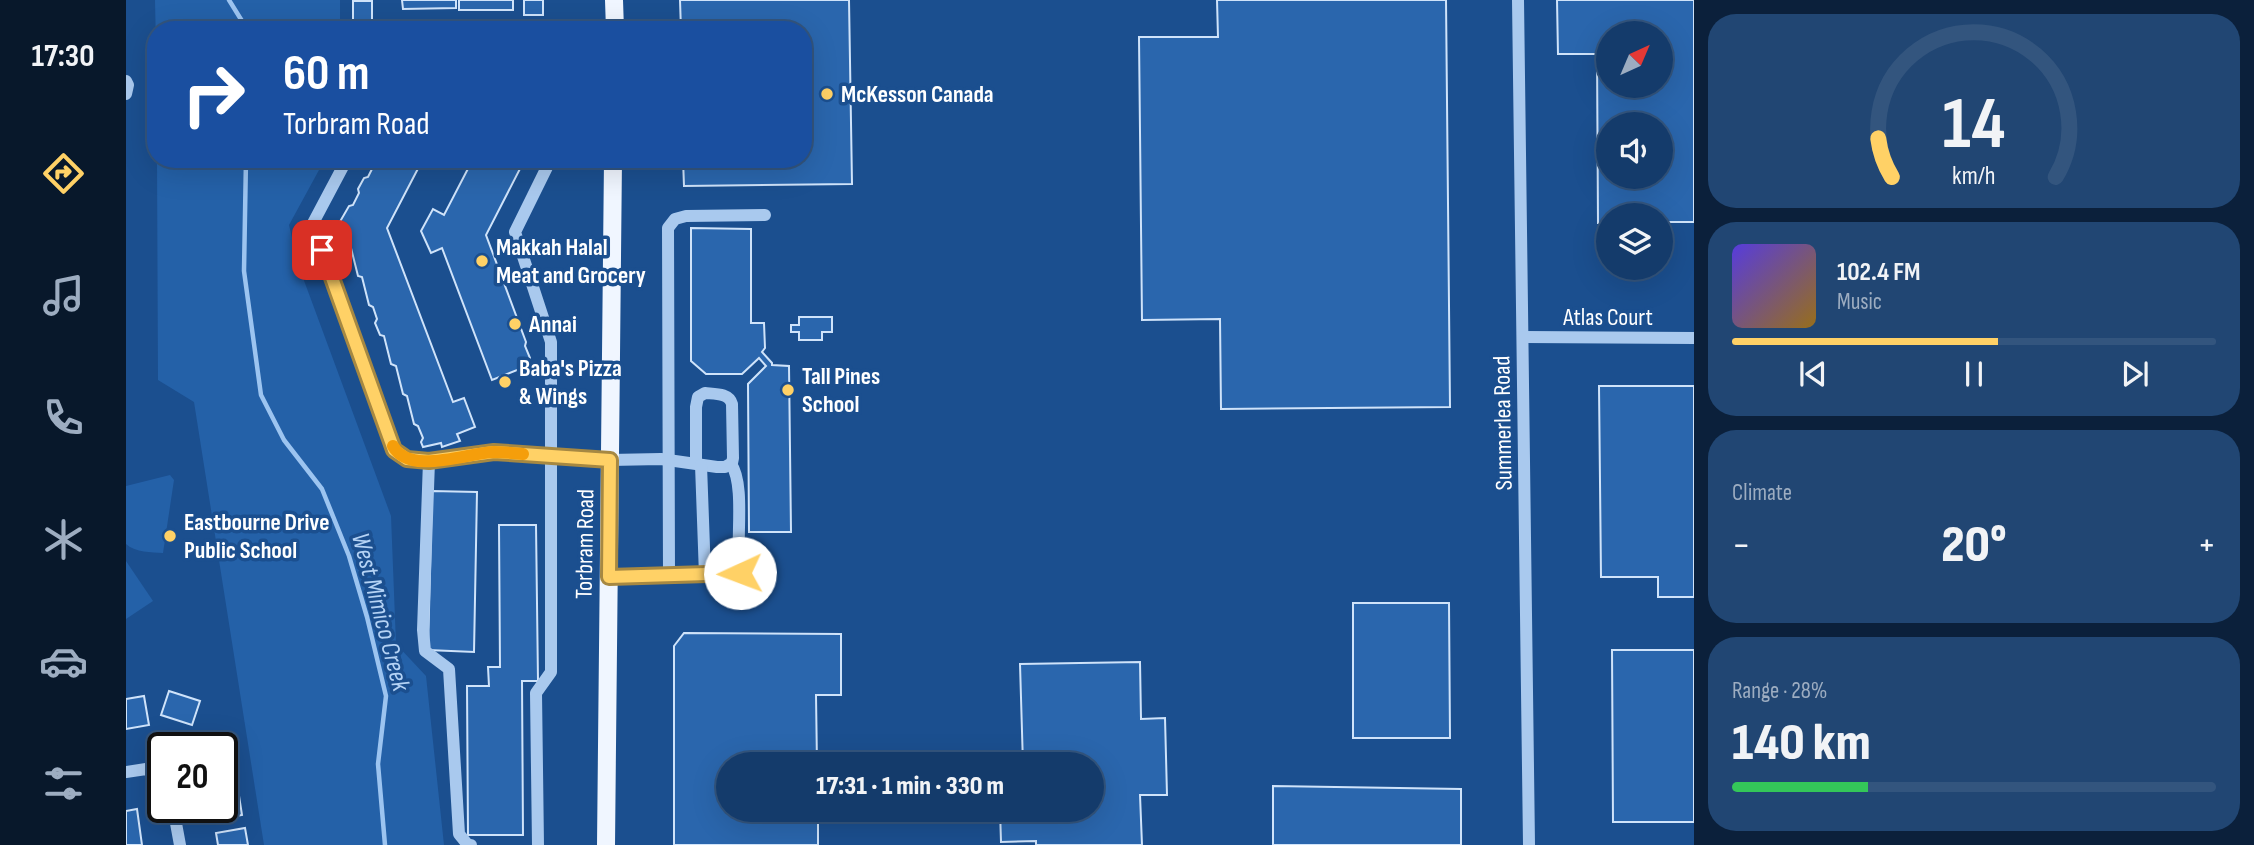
<!DOCTYPE html>
<html lang="en">
<head>
<meta charset="utf-8">
<style>
  body { margin:0; font-family:"Sofia Sans Condensed",sans-serif; background:#214673; color:#f1f3f6; height:100vh; display:flex; flex-direction:column; font-size:26px; white-space:nowrap }
  * { box-sizing:border-box; margin:0 }
  p { font-size:23px; color:#9dadc1 }
  .icon { flex:none; width:38px; height:38px; fill:none; stroke:currentColor; stroke-width:2; stroke-linecap:round; stroke-linejoin:round }
  .map { position:relative; flex:1; overflow:hidden }
  .details { display:flex; flex-direction:column; gap:14px; padding:14px; background:#0b203b; width:560px }
  .details>* { flex:none }
  .top-card { position:absolute; left:21px; top:21px; width:665px; height:147px; border-radius:28px; box-shadow:0 7px 28px #0002,0 0 0 2px #33557e; background:#1a4fa0; color:#fff; overflow:hidden }
  .needle { width:46px; rotate:44deg }
  .tools { position:absolute; left:1470px; top:21px; display:grid; gap:14px }
  .tools a { display:grid; place-items:center; width:77px; height:77px; border-radius:50%; background:#143b6b; box-shadow:0 7px 28px #0002,0 0 0 2px #33557e; font-size:35px }
  .speed { position:absolute; left:21px; top:732px; display:flex; gap:14px; font-size:35px; font-weight:700; text-align:center }
  .speed>* { display:grid; place-content:center; width:91px; height:91px; border-radius:50%; background:#143b6b; box-shadow:0 7px 28px #0002,0 0 0 2px #33557e; line-height:1 }
  .speed .limit { border:4px solid #111; border-radius:10px; background:#fff; color:#111 }
  .pin { position:absolute; display:grid; place-items:center; width:60px; height:60px; color:#fff; margin:-30px; border-radius:14px; box-shadow:0 4px 10px #0006 }
  .me { position:absolute; width:77px; margin:-38px; rotate:268deg; stroke-linejoin:round; filter:drop-shadow(0 0 5px #0008) }
  .turn { display:flex; align-items:center; gap:24px; height:147px; padding:0 21px; font-size:32px }
  .turn .icon { width:91px; height:91px; stroke-width:2.5 }
  .turn b { display:block; font-size:49px; line-height:60px }
  .big { font-size:52px; font-weight:800; line-height:1.1 }
  .details .widget { flex:1; display:flex; flex-direction:column; justify-content:center; gap:10px; min-width:0; padding:0 24px; border-radius:28px; background:#214673 }
  .details .dial { align-items:center; gap:0 }
  .dial svg { height:182px; overflow:visible; fill:none; stroke:#33557e; stroke-width:7; stroke-linecap:round; text-anchor:middle }
  .dial text { fill:#f1f3f6; stroke:none }
  .song { display:flex; align-items:center; gap:21px }
  .cover { width:84px; height:84px; border-radius:10px; background:linear-gradient(135deg,hsl(250 70% 55%),hsl(40 70% 35%)) }
  .played { height:7px; border-radius:4px; background:linear-gradient(90deg,#ffd166 55%,#33557e 55%) }
  .keys { display:flex; justify-content:space-around; direction:ltr }
  .heat { display:flex; justify-content:space-between; align-items:center; font-size:38px; direction:ltr }
  .charge { height:10px; border-radius:5px; background:linear-gradient(90deg,#34c759 28%,#33557e 0) }
  .trip { position:absolute; left:590px; top:752px; width:388px; height:70px; border-radius:35px; background:#143b6b; box-shadow:0 7px 28px #0002,0 0 0 2px #33557e; font-weight:800; line-height:70px; text-align:center }
  main { display:flex; flex:1; min-height:0 }
  .tab-bar { display:flex; flex-direction:column; width:126px; justify-content:space-around; align-items:center; background:#08182b; color:#9dadc1 }
  .tab-bar .icon { width:49px; height:49px }
  .tab-bar .active { color:#ffd166 }
  .tab-bar b { font-size:32px; color:#f1f3f6 }
  .map>svg:first-child { display:block }
  .green { fill:#2461a8 }
  .lines { fill:none; stroke-linecap:round; stroke-linejoin:round }
  .stream { stroke:#9cc4f0; stroke-width:4.5 }
  .building { fill:#2a66ad; stroke:#cfe3fa; stroke-width:2; fill-rule:evenodd }
  .minor { stroke:#a9c9ee; stroke-width:12 }
  .major { stroke:#f0f6ff; stroke-width:18 }
  .route-casing { stroke:#a68842; stroke-width:18 }
  .route { stroke:#ffd166; stroke-width:12 }
  .slow { stroke:#f59e0b; stroke-width:12 }
  .poi-dot { fill:#ffd166; stroke:#1b4f8f; stroke-width:2.5 }
  .labels { text-anchor:middle; dominant-baseline:central; stroke-width:7; stroke-linejoin:round; paint-order:stroke }
  .poi-label { font-size:24px; font-weight:bold; fill:#fff; stroke:#1b4f8f; text-anchor:start }
  .street-label { font-size:24px; fill:#fff; stroke:#1b4f8f }
  .water-label { font-size:26px; font-style:italic; fill:#b5d3f5; stroke:#1b4f8f }
</style>
</head>
<body>
<main>
<nav class="tab-bar">
<b>17:30</b>
<svg class="icon active" aria-label="directions" viewBox="0 0 24 24"><path d="M12 3l9 9-9 9-9-9zM9 14v-3h6M13 9l2 2-2 2"/></svg>
<svg class="icon" aria-label="music" viewBox="0 0 24 24"><path d="M9 18V5l10-2v13"/><circle cx="6" cy="18" r="3"/><circle cx="16" cy="16" r="3"/></svg>
<svg class="icon" aria-label="phone" viewBox="0 0 24 24"><path d="M5 4h4l2 5-3 2q2 4 5 5l2-3 5 2v4C11 20 4 13 5 4z"/></svg>
<svg class="icon" aria-label="climate" viewBox="0 0 24 24"><path d="M12 3v18M4 7l16 10M4 17L20 7"/></svg>
<svg class="icon" aria-label="car" viewBox="0 0 24 24"><path d="M5 17H2v-5l4-1 3-4h7l3 4 3 1v5h-3M9 17h6M6 11h13"/><circle cx="7" cy="17" r="2"/><circle cx="17" cy="17" r="2"/></svg>
<svg class="icon" aria-label="filters" viewBox="0 0 24 24"><path d="M4 7h16M4 17h16"/><circle cx="9" cy="7" r="2"/><circle cx="15" cy="17" r="2"/></svg>
</nav>
<div class="map">
<svg width="1568" height="845" viewBox="0 0 1568 845">
  <rect width="100%" height="100%" fill="#1b4f8f"/>
  <g class="green">
    <path d="M29,0H214V30H30V49Z"/>
    <path d="M31,159H199L163,225L173,267L265,516L270,644L300,676L318,845H138L68,402L32,380Z"/>
    <path d="M44,475L48,480L37,553C25,552 10,553 0,544V486Z"/>
    <path d="M0,561L27,601L0,619Z"/>
  </g>
  <g class="lines">
    <g class="stream">
      <path d="M103,0L116,21L117,30"/>
      <path d="M120,159L118,271L135,395L158,440L196,489L223,556L241,617L260,696L252,764L259,845"/>
    </g>
  </g>
  <g class="building">
    <path d="M276,0H330V8L277,9Z"/>
    <rect x="333" y="0" width="54" height="10"/>
    <rect x="398" y="0" width="19" height="15"/>
    <path d="M554,0H723L726,184L558,186L557,159H677V30H555Z"/>
    <path d="M1091,0H1320L1324,407L1095,409L1094,319L1016,320L1013,37H1092Z"/>
    <path d="M1431,0H1568V222H1535V215H1482V223H1472L1471,54H1432ZM1482,33H1535V86H1482ZM1482,124H1535V177H1482Z"/>
    <rect x="227" y="1" width="19" height="29"/>
    <path d="M247,159H297L261,228L327,402L338,398L349,427L331,434L334,441L316,447L315,443L297,447L295,442L297,438L292,426L288,424L281,396L277,394L270,366L265,364L258,336L254,335L249,323L251,319L247,307L243,305L236,277L232,276L225,248L220,246L212,225L223,206L227,205L233,193L232,189L238,178L242,177L248,165Z"/>
    <path d="M347,159H398V161L360,235L400,342L399,346L404,358L402,362L404,369L397,372L396,368L366,380L316,248L305,253L295,231L307,209L318,215Z"/>
    <path d="M565,228L625,229V323H638L639,348L636,352L646,363V365L663,366L665,532H623L622,384L640,366L633,358L616,374H580L565,361Z"/>
    <path d="M673,317H706V332H696V340H673V332H665V325H673Z"/>
    <path d="M1473,386H1568V597H1532V577H1475Z"/>
    <path d="M306,491L351,492L348,652L302,650Z"/>
    <path d="M373,525H410L412,681H396L397,835H342L341,686H363L362,667H374Z"/>
    <path d="M1227,603H1323L1324,738H1227Z"/>
    <path d="M558,633L715,634V695H690L691,765H602V810H692V845H548V646Z"/>
    <path d="M1486,650H1568V822H1487Z"/>
    <path d="M1014,662L1015,719L1039,718L1041,795H1014L1016,845H910V841L875,842L874,810H966V765H897L894,664Z"/>
    <path d="M43,691L74,701L66,725L35,715Z"/>
    <path d="M18,696L23,725L0,729V699Z"/>
    <path d="M100,735L110,764L96,768V747H86L84,741Z"/>
    <path d="M111,783L116,815L89,820L87,807H96V785Z"/>
    <path d="M1147,786L1335,789V845H1147Z"/>
    <path d="M11,809L16,845H0V811Z"/>
    <path d="M119,828L122,845H92L90,833Z"/>
  </g>
  <g class="lines">
    <g class="minor">
      <path d="M1392,0L1403,845"/>
      <path d="M0,81L2,85L0,94"/>
      <path d="M221,159L186,225L268,450L281,459L303,461L368,452L484,460L535,459L591,467H599L606,463L607,458L606,404C603,393 589,394 579,393L572,397L570,407V464"/>
      <path d="M1397,337L1568,338"/>
      <path d="M303,461L297,630L299,651L323,669L333,834L342,845H345"/>
      <path d="M575,465L579,575"/>
      <path d="M543,575L542,228L549,219L560,216L639,215"/>
      <path d="M483,577L614,573C609,545 620,485 605,464"/>
      <path d="M0,772L20,769L37,780"/>
      <path d="M47,807L54,845"/>
      <path d="M412,845L410,693L425,672V342L389,232L425,159"/>
    </g>
    <g class="major">
      <path d="M488,0L489,30"/>
      <path d="M480,845L487,159"/>
    </g>
  </g>
  <g class="lines">
    <defs>
      <path id="route" d="M196,250L268,450L281,459L303,461L368,452L484,460L483,577L614,573"/>
    </defs>
    <use href="#route" class="route-casing"/>
    <use href="#route" class="route"/>
    <path class="slow" d="M267,446C284,476 340,453 368,452C377,452 387,453 397,454"/>
  </g>
  <g class="poi-dot">
    <circle cx="701" cy="94" r="7"/>
    <circle cx="356" cy="261" r="7"/>
    <circle cx="389" cy="324" r="7"/>
    <circle cx="379" cy="382" r="7"/>
    <circle cx="662" cy="390" r="7"/>
    <circle cx="44" cy="536" r="7"/>
  </g>
  <g class="labels">
    <g class="poi-label">
      <text x="715" y="94">McKesson Canada</text>
      <text x="370" y="247">Makkah Halal<tspan x="370" dy="28">Meat and Grocery</tspan></text>
      <text x="403" y="324">Annai</text>
      <text x="393" y="368">Baba's Pizza<tspan x="393" dy="28">&amp; Wings</tspan></text>
      <text x="676" y="376">Tall Pines<tspan x="676" dy="28">School</tspan></text>
      <text x="58" y="522">Eastbourne Drive<tspan x="58" dy="28">Public School</tspan></text>
    </g>
    <g class="street-label">
      <text x="1482" y="317">Atlas Court</text>
      <text transform="translate(1377 423) rotate(-91)">Summerlea Road</text>
      <text transform="translate(459 544) rotate(-89)">Torbram Road</text>
    </g>
    <g class="water-label">
      <text transform="translate(254 612) rotate(75)">West Mimico Creek</text>
    </g>
  </g>
</svg>
<div class="tools">
<a><svg class="needle" viewBox="-14 -14 28 28"><path d="M0-13l5 13h-10z" fill="#e53935"/><path d="M0 13l5-13h-10z" fill="#9dadc1"/></svg></a>
<a><svg class="icon" aria-label="sound" viewBox="0 0 24 24"><path d="M4 9h4l5-4v14l-5-4H4zM17 9q2 3 0 6"/></svg></a>
<a><svg class="icon" aria-label="layers" viewBox="0 0 24 24"><path d="M12 4l9 5-9 5-9-5zM3 14l9 5 9-5"/></svg></a>
</div>
<div class="speed"><div class="limit">20</div></div>
<div class="pin" style="left:196px;top:250px;background:#d93025"><svg class="icon" aria-label="arrive" viewBox="0 0 24 24"><path d="M6 21V4h12l-3 4 3 4H6"/></svg></div>
<svg class="me" style="left:614px;top:573px" viewBox="-20 -20 40 40"><circle r="19" fill="#fff"/><path d="M0-13L10 11 0 6-10 11z" fill="#ffd166"/></svg>
<div class="trip">17:31 · 1 min · 330 m</div>
<div class="top-card">
<div class="turn"><svg class="icon" aria-label="right" viewBox="0 0 24 24"><path d="M7 20v-9h11M14 6l5 5-5 5"/></svg><div><b>60 m</b>Torbram Road</div></div>
</div>
</div>
<section class="details">
<div class="widget dial"><svg viewBox="0 0 100 80">
<path d="M14 69A42 42 0 1 1 86 69"/>
<path d="M14 69A42 42 0 0 1 8 52" stroke="#ffd166"/>
<text x="50" y="56" font-size="32" font-weight="700">14</text>
<text x="50" y="72" font-size="11">km/h</text>
</svg></div>
<div class="widget">
<div class="song"><i class="cover"></i><div><b>102.4 FM</b><p>Music</p></div></div>
<div class="played"></div>
<div class="keys"><svg class="icon" aria-label="previous" viewBox="0 0 24 24"><path d="M18 5L8 12l10 7zM5 5v14"/></svg><svg class="icon" aria-label="pause" viewBox="0 0 24 24"><path d="M8 5v14M16 5v14"/></svg><svg class="icon" aria-label="next" viewBox="0 0 24 24"><path d="M6 5l10 7-10 7zM19 5v14"/></svg></div>
</div>
<div class="widget"><p>Climate</p>
<div class="heat"><a>−</a><b class="big">20°</b><a>+</a></div>
</div>
<div class="widget"><p>Range · 28%</p><b class="big">140 km</b><div class="charge"></div></div>
</section>
</main>
</body>
</html>
